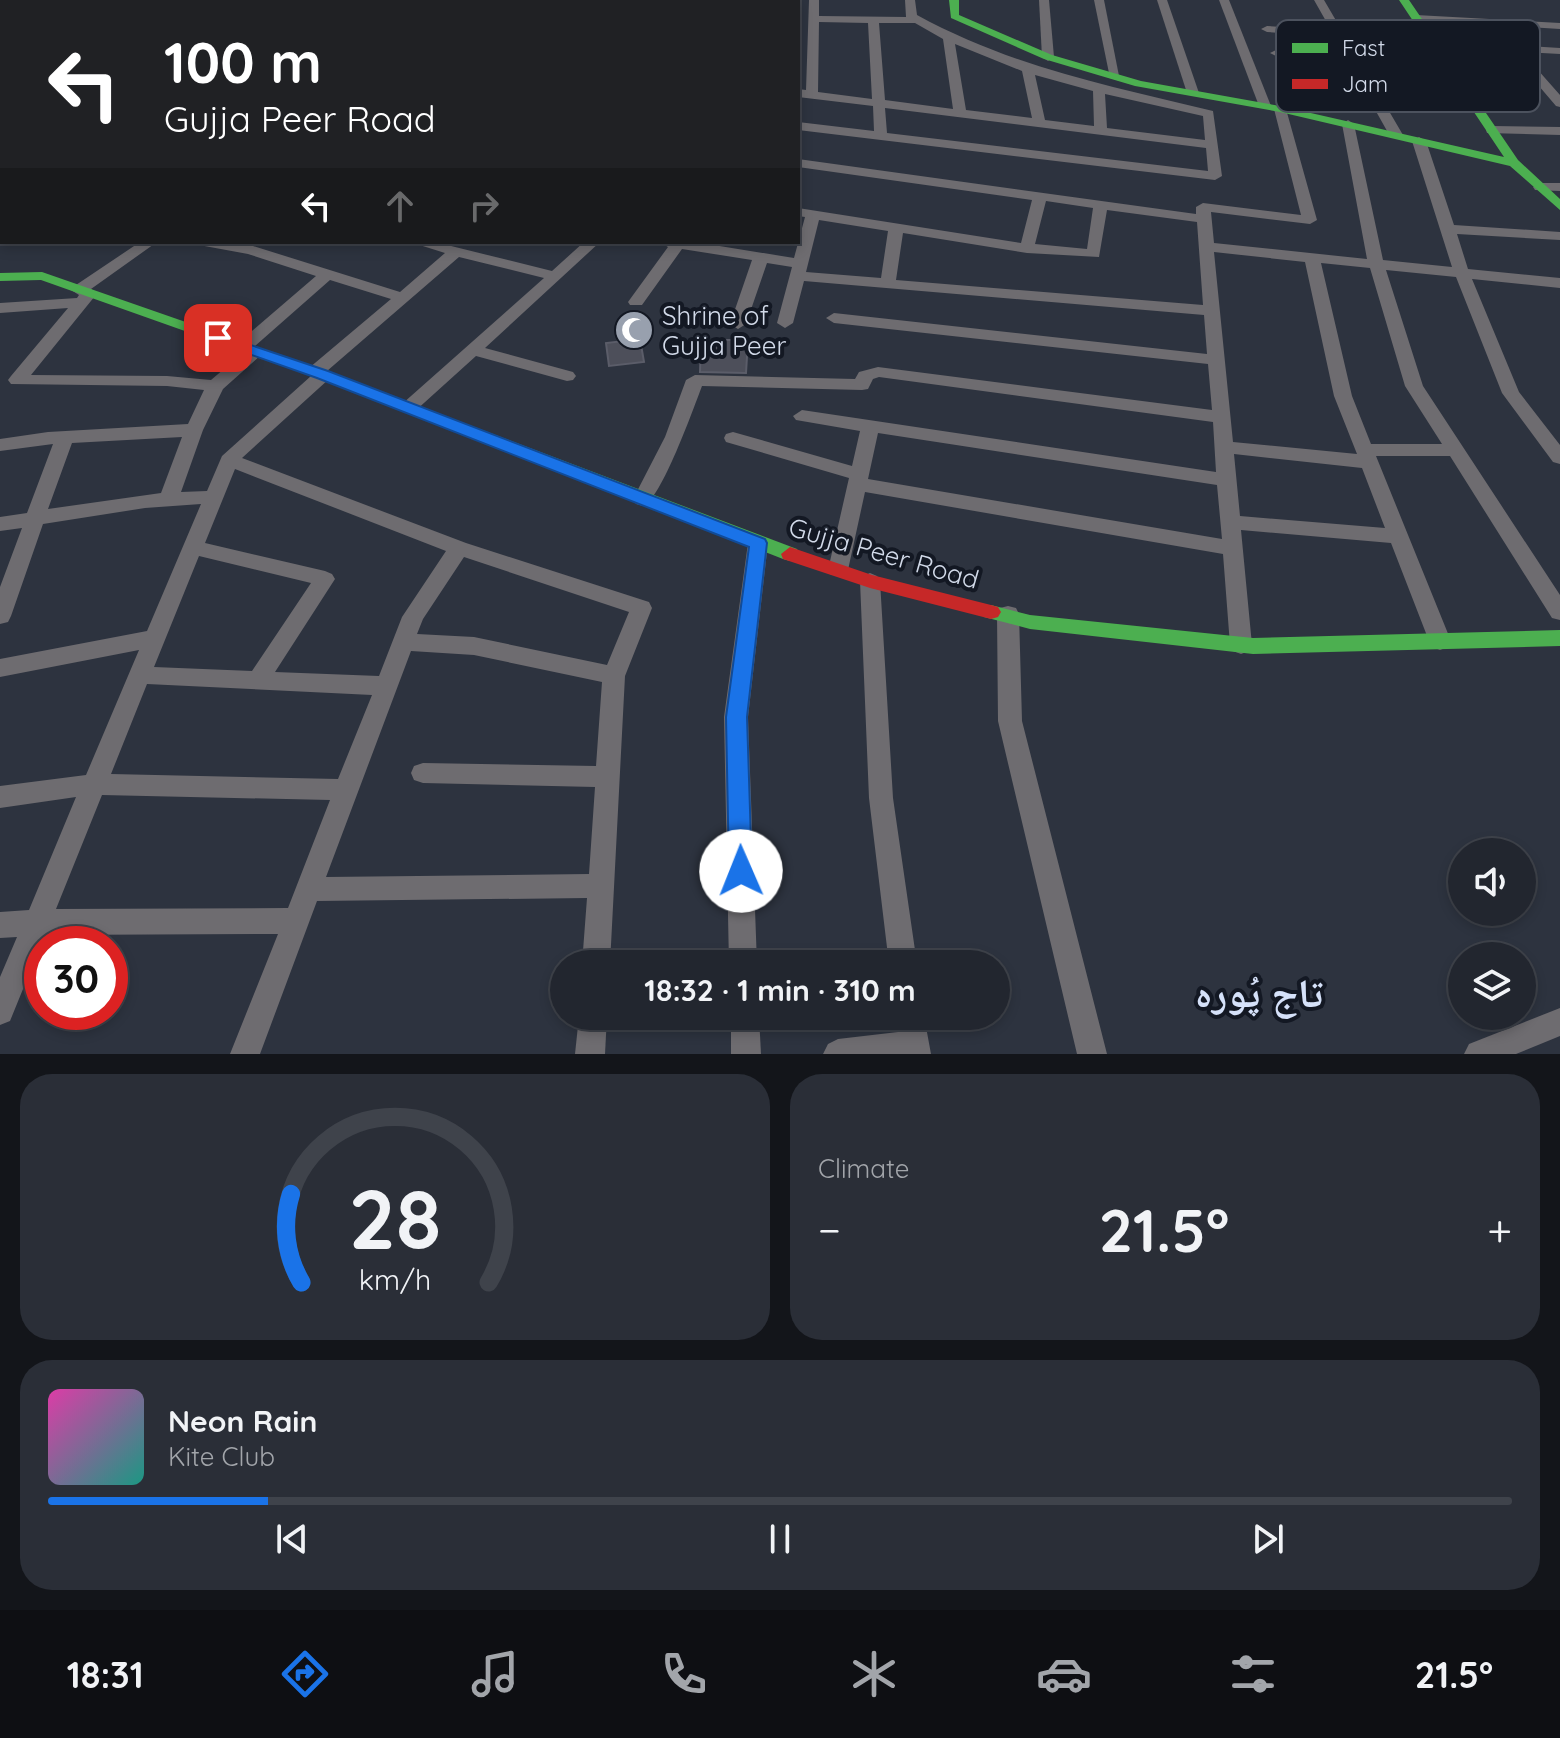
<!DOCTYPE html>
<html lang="en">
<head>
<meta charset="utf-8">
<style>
  body { margin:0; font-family:Quicksand,"Noto Naskh Arabic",sans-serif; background:#2a2e37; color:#f1f3f6; height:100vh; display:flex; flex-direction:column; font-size:30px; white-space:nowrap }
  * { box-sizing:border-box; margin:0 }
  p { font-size:26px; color:#a2a5aa }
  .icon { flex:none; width:44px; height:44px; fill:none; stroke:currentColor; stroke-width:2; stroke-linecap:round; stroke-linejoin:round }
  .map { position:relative; height:1054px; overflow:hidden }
  .sheet { display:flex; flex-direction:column; gap:20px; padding:20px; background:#13151a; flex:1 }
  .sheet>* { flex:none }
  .hud { position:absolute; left:0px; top:0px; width:800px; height:244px; box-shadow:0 4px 12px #0003,0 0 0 2px #3f434b; background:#202124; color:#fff; overflow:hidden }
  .fabs { position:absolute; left:1448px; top:838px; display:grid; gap:16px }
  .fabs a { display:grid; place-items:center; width:88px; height:88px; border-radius:50%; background:#22262f; box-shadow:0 4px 12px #0003,0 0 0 2px #3f434b; font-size:40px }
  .speed { position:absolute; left:24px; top:926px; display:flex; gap:16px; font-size:40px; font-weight:700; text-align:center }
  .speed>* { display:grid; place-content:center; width:104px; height:104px; border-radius:50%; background:#22262f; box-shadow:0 4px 12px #0003,0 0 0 2px #3f434b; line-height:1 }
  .speed .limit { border:12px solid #d22; background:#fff; color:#111 }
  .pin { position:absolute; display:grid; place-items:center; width:68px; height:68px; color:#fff; margin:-34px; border-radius:16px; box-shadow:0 4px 12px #0006 }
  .me { position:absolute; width:88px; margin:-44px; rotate:359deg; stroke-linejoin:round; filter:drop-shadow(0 0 6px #0008) }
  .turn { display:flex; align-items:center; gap:28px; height:168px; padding:0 32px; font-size:36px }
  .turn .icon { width:104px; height:104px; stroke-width:2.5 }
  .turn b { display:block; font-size:56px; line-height:68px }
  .lanes { display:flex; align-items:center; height:76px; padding:0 32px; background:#0003; justify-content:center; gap:40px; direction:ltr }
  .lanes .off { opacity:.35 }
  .big { font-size:60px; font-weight:800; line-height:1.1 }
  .sheet .widget { flex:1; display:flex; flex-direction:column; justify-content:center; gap:12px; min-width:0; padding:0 28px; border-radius:32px; background:#2a2e37 }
  .sheet .dial { align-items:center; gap:0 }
  .dial svg { height:208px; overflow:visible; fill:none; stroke:#3f434b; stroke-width:7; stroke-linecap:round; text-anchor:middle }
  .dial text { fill:#f1f3f6; stroke:none }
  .song { display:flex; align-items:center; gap:24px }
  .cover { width:96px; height:96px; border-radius:12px; background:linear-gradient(135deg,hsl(320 70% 55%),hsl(170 70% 35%)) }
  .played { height:8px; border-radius:4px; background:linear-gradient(90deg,#1a73e8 15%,#3f434b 15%) }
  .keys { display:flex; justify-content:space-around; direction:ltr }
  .heat { display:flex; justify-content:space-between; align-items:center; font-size:44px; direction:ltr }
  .sheet .tiles { flex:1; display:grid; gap:20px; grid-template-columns:1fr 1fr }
  .widget:last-child { grid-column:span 2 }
  .trip { position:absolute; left:550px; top:950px; width:460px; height:80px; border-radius:40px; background:#22262f; box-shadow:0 4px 12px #0003,0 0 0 2px #3f434b; font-weight:800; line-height:80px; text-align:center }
  .dock { display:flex; height:128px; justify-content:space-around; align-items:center; background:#0e0f13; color:#a2a5aa }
  .dock .icon { width:56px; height:56px }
  .dock .current { color:#1a73e8 }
  .dock b { font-size:36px; color:#f1f3f6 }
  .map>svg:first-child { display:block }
  .building { fill:#4d4f5a; stroke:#5b5d69; stroke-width:2 }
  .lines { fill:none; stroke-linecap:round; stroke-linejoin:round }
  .street { fill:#6e6c70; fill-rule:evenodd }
  .fast { fill:#4caf50; fill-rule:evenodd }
  .jam { fill:#c62828; fill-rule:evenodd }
  .route { fill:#1a73e8; stroke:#114b97; stroke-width:2 }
  .labels { text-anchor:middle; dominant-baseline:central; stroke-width:8; stroke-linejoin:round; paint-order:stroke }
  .poi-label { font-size:26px; fill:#d2dae9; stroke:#131823; text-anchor:start }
  .street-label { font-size:26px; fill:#d2dae9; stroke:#131823 }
  .near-district-label { font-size:40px; font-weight:bold; fill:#d5e1f9; stroke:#131823 }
  .key { fill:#131823; stroke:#4c525e; stroke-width:2 }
  .key-label { font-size:22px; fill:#d2dae9 }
</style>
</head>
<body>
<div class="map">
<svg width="1560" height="1054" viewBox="0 0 1560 1054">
  <rect width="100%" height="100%" fill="#2d333f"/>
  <g class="building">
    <path d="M640,339L644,362L609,366L606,343Z"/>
    <path d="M701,340H748L746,373L700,372Z"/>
  </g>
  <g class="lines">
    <g class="street">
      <path d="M809,0H819V16L906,17L905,0H915L917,15C1012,67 1110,86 1213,111L1222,176L1215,180L798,130V122L874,131L873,106L798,97V89L806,90ZM819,22L868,23L872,99L818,92ZM879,23H915L943,39L953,109L885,100ZM955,44L1022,71L1032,118L966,110ZM1035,75L1093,91L1094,126L1045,120ZM1105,94L1203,116L1205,140L1107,128ZM885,108L1206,148L1208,171L887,133Z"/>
      <path d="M1039,0H1049L1054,57L1048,61L1042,57Z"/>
      <path d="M1094,0H1104L1120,81L1110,78Z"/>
      <path d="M1157,0H1167L1199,93L1197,96L1187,93Z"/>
      <path d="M1219,0H1229L1271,106L1269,109L1259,106Z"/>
      <path d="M1314,0H1324L1403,135L1401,138H1391L1364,90L1287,82L1281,78L1287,74L1360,82L1348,61L1276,56L1270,53L1276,50L1344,54L1335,37L1267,32L1261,29L1267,26L1331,30Z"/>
      <path d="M1416,15L1560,23V29L1412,20V16Z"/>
      <path d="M1433,40L1560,48V54L1522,52L1560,95V107L1556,106L1509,51L1429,45L1427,43Z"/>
      <path d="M1280,105L1286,109L1317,220L1310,224L1211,212L1214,243L1367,259L1342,124L1348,120L1354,124L1383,260L1452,267L1412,141L1419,137L1426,141L1454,225L1560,232V240L1457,234L1468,269L1560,278V288L1472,279L1519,392L1560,445V464L1553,462L1502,393L1456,277L1386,270L1423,386L1560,595V620L1552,618L1450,456H1376L1451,641L1448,647L1440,650L1432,647L1429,641L1391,543L1241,530L1252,645L1249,651L1241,654L1233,651L1230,645L1223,554L865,492L848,570L845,575H831L828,570L849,478L726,442L724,438L726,434L733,432L852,466L860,431L796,420L793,416L802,410L1216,472L1213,422L879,377L873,379L868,389L862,390L702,386C694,407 661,500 643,506L636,504L633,499L665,437L686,380L695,375L855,379L859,372L878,367L1212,410L1208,364L834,323L826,318L834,313L1207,354L1204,315L804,281L793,323L785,328L777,323L792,267L767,263L746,324L738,329L730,324L752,260L682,249L642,305H630L628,302L668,247L660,242H695L794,258L805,217L798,216V208L1021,243L1032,200L798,167V159L1196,214V207L1203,203L1301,215L1274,109ZM1046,201L1093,208L1087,249L1035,244ZM1107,210L1197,222L1203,305L896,280L903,233L1027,253L1099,257ZM819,220L888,231L881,278L806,272ZM1214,252L1305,262L1334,396L1357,454L1233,442ZM1321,263L1370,268L1405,386L1442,444H1371L1352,396ZM878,433L1217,485L1222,539L868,479ZM1234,454L1362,468L1385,528L1240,516Z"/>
      <path d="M1492,126L1560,127V135L1487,133L1486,130Z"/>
      <rect x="0" y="129" width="2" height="8"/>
      <path d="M0,157H2L0,166Z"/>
      <path d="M1540,183H1560V191L1535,190L1533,187Z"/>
      <path d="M0,189H2L0,198Z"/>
      <rect x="0" y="213" width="2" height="8"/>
      <path d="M140,242H157L91,289L97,293L95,296L31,375L167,376L211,380L244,352L236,347L238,343L316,276L248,254L199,245L197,242L250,245L400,292L445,253L410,242H435L552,271L584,242H600L485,348L573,372L576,376L573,380L567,381L476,356L414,412H402L399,408L402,404L544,278L459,257L327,371L332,375L329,379L242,458L466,543L649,602L652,608L625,676L610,964H582L587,898L317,901L260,1054H230L278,934L45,935L10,1021L0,1025V977L17,937L0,938V912L29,910L76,797L0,808V786L86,775L139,650L0,677V659L147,631L201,504L145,508L43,524L11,616L8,622L0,624V587L22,528L0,531V517L27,513L53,444L0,451V439L48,432L188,424L204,390L167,386L11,384L8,380L11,376L68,308L0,313V303L77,298L79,295L71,290L73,287ZM330,280L391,299L309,368L306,372L311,376L222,456L207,491L181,492L203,430L223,389L261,355L263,351L255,346ZM182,437L161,493L48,509L72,443ZM235,469L446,551L402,617L379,676L275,672L335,579L332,574L325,571L205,543ZM199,556L311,583L252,671L154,667ZM464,557L629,612L607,665L474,637L417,634L423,619ZM411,651L474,655L602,682L596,766L423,763L414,766L411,773L414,780L423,783L595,787L589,874L326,877ZM147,684L372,695L338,779L111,774ZM102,795L330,800L288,908L56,909Z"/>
      <path d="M758,536L765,538L768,543L748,717L757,964H729L724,717L748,543L751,538Z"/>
      <path d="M870,573L877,576L880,581L893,798L917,964H889L869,798L860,581L863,576Z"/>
      <path d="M1008,606L1016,608L1019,614L1022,721L1107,1054H1077L998,721L997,614L1000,608Z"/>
      <path d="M1560,1008V1036L1516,1054H1464L1469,1044Z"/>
      <path d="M579,1016H607L605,1054H575Z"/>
      <path d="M731,1016H759L761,1054H731Z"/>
      <path d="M896,1016H924L931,1054H823L828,1044L838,1039L898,1032Z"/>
    </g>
    <g class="fast">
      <path d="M949,0H959V15L1052,55L1141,81L1280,106L1504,157L1399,0H1409L1518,160L1560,199V210L1510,166L1280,112L1135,86L1044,59L951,18Z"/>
      <path d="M42,272L329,372L797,549L799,554L790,561L783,559L317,378L41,280L0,281V273Z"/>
      <path d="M991,605L1030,615L1253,638L1560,630V646L1253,654L1030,629L984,617L981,612L984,607Z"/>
    </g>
    <path class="jam" d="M790,547L872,575L991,605L998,607L1001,612L998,617L991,619L870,588L783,559L781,554Z"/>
  </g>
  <path class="route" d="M218,334L328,371L765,539L767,543L747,717L752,871L749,879L741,882L732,879L729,871L726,717L749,547L317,378L212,341V335Z"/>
  <defs>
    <symbol id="mosque-disc" viewBox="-11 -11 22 22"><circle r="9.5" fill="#98a0ae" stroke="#131823"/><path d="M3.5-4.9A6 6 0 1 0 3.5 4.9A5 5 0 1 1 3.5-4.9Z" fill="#fff"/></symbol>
  </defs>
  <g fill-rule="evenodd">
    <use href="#mosque-disc" x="612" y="308" width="44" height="44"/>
  </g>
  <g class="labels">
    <g class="poi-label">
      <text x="662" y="315">Shrine of<tspan x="662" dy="30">Gujja Peer</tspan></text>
    </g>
    <g class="street-label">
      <text transform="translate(884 553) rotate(16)">Gujja Peer Road</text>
    </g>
    <g class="near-district-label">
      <text x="1259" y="992">تاج پُورہ</text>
    </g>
  </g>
  <rect x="1276" y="20" width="264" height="92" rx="12" class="key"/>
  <rect x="1292" y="43" width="36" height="10" fill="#4caf50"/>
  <rect x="1292" y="79" width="36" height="10" fill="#c62828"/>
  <g class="key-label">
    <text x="1342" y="56">Fast</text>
    <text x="1342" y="92">Jam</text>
  </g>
</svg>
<div class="fabs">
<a><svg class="icon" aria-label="sound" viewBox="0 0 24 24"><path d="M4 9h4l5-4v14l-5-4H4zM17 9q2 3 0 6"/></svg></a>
<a><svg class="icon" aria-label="layers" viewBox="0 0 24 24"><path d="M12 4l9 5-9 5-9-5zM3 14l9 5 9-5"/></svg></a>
</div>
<div class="speed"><div class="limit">30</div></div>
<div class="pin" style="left:218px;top:338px;background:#d93025"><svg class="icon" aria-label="arrive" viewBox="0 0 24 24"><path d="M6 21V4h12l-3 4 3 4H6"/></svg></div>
<svg class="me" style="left:741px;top:871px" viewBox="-20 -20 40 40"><circle r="19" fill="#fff"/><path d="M0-13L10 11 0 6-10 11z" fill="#1a73e8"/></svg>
<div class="trip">18:32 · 1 min · 310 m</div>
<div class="hud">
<div class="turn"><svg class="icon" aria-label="left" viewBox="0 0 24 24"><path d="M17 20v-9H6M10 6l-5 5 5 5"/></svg><div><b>100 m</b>Gujja Peer Road</div></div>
<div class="lanes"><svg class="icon" aria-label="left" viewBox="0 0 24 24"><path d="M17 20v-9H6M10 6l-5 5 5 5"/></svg><svg class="icon off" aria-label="ahead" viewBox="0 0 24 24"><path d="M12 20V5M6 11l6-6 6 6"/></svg><svg class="icon off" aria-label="right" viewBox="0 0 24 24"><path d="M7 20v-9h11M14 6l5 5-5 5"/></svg></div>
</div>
</div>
<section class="sheet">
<div class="tiles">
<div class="widget dial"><svg viewBox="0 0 100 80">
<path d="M14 69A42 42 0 1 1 86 69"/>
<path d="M14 69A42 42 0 0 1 10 35" stroke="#1a73e8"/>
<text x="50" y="56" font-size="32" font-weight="700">28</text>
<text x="50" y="72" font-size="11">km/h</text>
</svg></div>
<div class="widget"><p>Climate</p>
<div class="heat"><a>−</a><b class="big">21.5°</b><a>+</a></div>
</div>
<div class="widget">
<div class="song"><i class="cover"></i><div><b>Neon Rain</b><p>Kite Club</p></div></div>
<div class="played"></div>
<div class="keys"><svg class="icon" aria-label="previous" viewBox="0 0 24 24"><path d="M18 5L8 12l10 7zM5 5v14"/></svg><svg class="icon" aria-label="pause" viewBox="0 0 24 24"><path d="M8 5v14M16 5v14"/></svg><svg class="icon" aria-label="next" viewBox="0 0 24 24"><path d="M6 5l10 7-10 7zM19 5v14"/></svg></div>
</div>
</div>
</section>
<nav class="dock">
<b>18:31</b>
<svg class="icon current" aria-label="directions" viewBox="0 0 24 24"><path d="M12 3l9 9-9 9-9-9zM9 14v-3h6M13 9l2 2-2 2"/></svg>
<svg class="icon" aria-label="music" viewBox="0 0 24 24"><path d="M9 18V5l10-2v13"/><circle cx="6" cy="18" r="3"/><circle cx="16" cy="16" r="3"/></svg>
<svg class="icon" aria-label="phone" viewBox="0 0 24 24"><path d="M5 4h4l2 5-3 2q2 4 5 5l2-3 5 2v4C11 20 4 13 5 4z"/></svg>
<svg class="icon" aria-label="climate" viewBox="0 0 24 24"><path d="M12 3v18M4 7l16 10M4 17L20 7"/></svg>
<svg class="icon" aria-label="car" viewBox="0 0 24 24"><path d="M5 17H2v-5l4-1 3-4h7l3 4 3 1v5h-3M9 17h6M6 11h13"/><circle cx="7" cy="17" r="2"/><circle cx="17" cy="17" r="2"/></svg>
<svg class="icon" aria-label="filters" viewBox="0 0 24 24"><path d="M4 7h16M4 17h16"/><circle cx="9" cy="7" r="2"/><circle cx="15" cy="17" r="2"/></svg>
<b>21.5°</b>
</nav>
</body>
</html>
